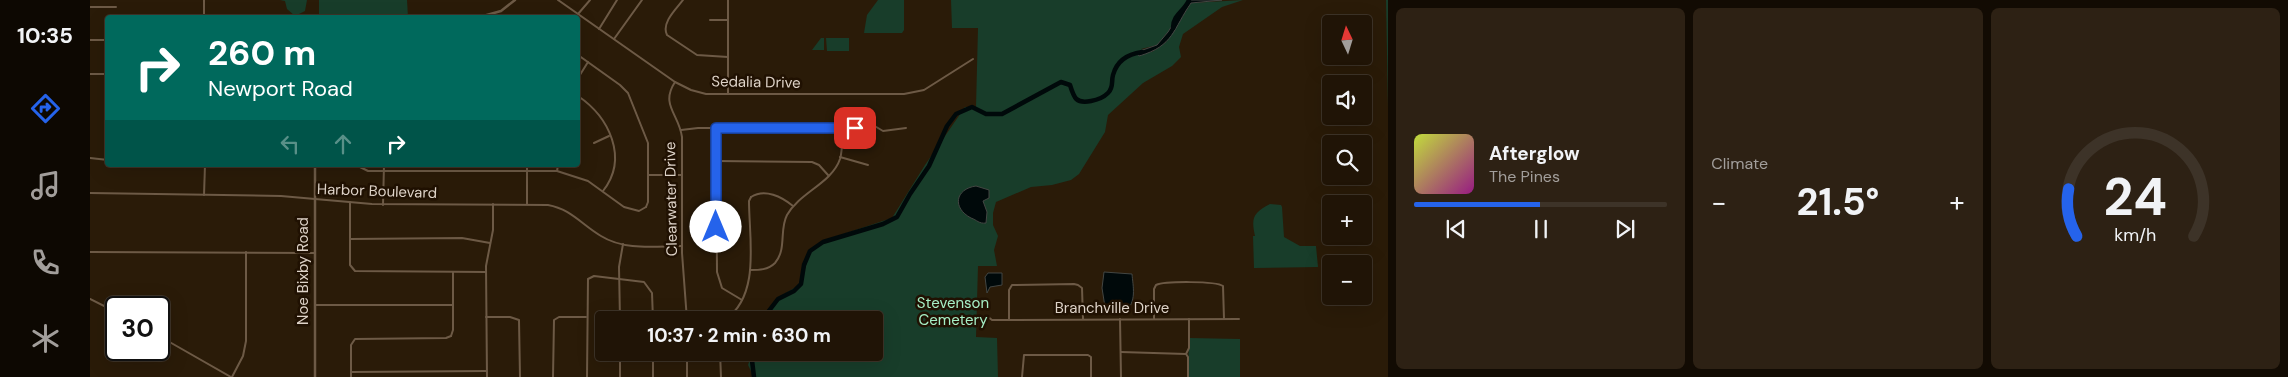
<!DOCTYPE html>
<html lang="en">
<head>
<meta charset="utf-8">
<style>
  body { margin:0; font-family:"DM Sans",sans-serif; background:#2d2114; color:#f1f3f6; height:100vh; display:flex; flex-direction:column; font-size:19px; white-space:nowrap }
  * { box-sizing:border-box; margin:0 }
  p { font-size:16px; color:#a29e9b }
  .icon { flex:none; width:28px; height:28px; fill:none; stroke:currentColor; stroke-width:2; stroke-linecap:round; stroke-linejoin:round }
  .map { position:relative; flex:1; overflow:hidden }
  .details { display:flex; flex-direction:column; gap:8px; padding:8px; background:#120b03; width:900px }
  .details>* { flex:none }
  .banner { position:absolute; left:15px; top:15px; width:475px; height:152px; border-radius:5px; box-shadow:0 5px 20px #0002,0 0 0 1px #3d3328; background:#00695c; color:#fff; overflow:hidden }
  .needle { width:32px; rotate:356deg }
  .tools { position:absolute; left:1232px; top:15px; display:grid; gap:10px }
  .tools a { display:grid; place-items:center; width:50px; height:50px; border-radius:5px; background:#201406; box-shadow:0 5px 20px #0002,0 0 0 1px #3d3328; font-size:25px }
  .speed { position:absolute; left:15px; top:296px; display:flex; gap:10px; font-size:25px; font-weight:700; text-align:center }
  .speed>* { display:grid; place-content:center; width:65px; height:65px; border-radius:50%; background:#201406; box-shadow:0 5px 20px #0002,0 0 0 1px #3d3328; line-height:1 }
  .speed .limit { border:2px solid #111; border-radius:8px; background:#fff; color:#111 }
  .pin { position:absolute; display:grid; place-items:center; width:42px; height:42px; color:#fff; margin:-21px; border-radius:10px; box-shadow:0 2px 8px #0006 }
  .me { position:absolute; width:55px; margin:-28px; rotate:0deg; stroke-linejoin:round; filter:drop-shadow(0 0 4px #0008) }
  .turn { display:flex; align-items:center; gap:18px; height:105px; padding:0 20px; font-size:22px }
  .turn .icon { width:65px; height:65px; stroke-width:2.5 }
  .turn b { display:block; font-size:35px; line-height:42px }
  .lanes { display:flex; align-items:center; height:48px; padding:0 20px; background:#0003; justify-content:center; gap:25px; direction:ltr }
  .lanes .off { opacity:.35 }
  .big { font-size:38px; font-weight:700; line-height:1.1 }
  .details .card { flex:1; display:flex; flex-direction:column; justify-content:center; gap:8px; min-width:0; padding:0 18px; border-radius:8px; background:#2d2114 }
  .details .dial { align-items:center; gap:0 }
  .dial svg { height:130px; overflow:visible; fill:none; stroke:#3d3328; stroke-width:7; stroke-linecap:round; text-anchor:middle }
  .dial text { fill:#f1f3f6; stroke:none }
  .song { display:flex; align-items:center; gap:15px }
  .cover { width:60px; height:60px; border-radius:8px; background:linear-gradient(135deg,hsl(70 70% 55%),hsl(310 70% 35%)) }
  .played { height:5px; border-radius:2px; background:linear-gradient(90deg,#2563eb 50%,#3d3328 50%) }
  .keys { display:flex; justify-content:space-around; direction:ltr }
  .heat { display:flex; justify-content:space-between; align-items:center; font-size:28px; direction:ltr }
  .details .tiles { flex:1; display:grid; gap:8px; grid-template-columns:repeat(3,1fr) }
  .trip { position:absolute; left:505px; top:311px; width:288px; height:50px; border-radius:5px; background:#201406; box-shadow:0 5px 20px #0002,0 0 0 1px #3d3328; font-weight:700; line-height:50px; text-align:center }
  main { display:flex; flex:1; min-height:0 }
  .tab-bar { display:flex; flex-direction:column; width:90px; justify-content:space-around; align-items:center; background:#0d0802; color:#a29e9b }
  .tab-bar .icon { width:35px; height:35px }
  .tab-bar .current { color:#2563eb }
  .tab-bar b { font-size:22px; color:#f1f3f6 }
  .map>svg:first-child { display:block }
  .green { fill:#183d2a }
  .water { fill:#00090a; stroke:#434643 }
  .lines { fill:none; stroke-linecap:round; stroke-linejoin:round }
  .river { stroke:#00090a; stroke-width:4.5 }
  .minor { stroke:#6d5a46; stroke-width:2 }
  .tertiary { stroke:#6d5a46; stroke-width:2.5 }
  .route-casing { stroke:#184099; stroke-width:12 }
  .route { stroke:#2563eb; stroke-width:9 }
  .labels { text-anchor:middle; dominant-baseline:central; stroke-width:5; stroke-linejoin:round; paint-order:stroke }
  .street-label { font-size:15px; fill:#ded3c8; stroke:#201102 }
  .park-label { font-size:15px; fill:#a6efc6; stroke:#201102 }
</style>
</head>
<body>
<main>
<nav class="tab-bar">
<b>10:35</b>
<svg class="icon current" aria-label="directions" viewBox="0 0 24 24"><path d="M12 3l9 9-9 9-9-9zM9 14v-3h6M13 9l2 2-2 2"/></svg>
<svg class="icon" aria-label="music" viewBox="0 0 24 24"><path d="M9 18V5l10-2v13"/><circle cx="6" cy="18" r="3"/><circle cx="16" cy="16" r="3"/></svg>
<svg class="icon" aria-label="phone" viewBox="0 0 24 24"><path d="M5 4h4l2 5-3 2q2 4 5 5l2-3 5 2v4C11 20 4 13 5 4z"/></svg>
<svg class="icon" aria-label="climate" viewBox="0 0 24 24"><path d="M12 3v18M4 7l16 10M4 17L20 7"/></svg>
</nav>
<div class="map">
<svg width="1298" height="377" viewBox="0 0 1298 377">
  <rect width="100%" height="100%" fill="#2a1b08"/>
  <g class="green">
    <path d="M190,0H217L215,11L205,16L197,9L195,1Z"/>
    <path d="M229,0H317L318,17H229Z"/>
    <path d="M788,0H814V30L812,33H774L777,15Z"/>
    <path d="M861,0H1098L1078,32L1067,45L1051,49L1062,52L1076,42L1101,3L1153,0L1132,7L1093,34L1089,47L1091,57L1082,66L1053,83L1018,115L1015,132L989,174L981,180L962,185L941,187L906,202L903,213V225L908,236L904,250L907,266H888L886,337L907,338L908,377H664L658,365L662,353L784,352V320H673L689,297L711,284L720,251L738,239L802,218L835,165L875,107H886L888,28H862Z"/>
    <path d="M1296,0H1298V108Z"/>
    <path d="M731,38H734V50H722Z"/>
    <path d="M736,38H759V51H737Z"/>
    <path d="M1180,204L1191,205L1192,207L1194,237L1210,246H1226L1228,267L1164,268L1163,236H1165C1161,218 1163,213 1180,204Z"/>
    <path d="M1099,338L1150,339V377H1098Z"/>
  </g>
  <g class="water">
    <path d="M1098,0H1132L1101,3C1083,29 1084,46 1049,56L1047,52L1067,45L1078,32Z"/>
    <path d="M886,186L899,190V198L893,201L897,212L896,223C889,224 887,220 881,218C862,208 865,189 886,186Z"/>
    <path d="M1014,272L1042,274C1043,286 1047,303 1035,311H1023L1015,307L1012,288Z"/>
    <path d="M898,273H912V285L900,287L897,293L895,277Z"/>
  </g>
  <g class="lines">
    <g class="river">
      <path d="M1083,28C1083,14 1095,11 1099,0"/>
      <path d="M672,320L688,299L704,291L711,284L714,265L720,251L733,242L793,224L807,217L820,194L839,166L857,126L866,114L882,107L896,114H912L971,82L980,85C984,98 986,104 1001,101C1007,100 1013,98 1018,93C1024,87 1021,82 1023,75C1027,60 1038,54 1052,52"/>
      <path d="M661,352L664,377"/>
    </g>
    <g class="minor">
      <path d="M114,0V18"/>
      <path d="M468,0L585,82L601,90L616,94H814L834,90L883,59"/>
      <path d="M593,0C586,9 571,23 577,35L607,55L638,57"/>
      <path d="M0,7H26"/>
      <path d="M488,14L500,0"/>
      <path d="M620,20H638"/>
      <path d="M509,29L527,0"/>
      <path d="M524,39L552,0"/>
      <path d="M0,40H18"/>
      <path d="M488,55L530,85L538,93L558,143V202L556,207"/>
      <path d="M0,74H18"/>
      <path d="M488,78L498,62"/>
      <path d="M585,82C570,105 589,114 592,137V253L597,320"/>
      <path d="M638,93V0"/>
      <path d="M488,96C519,117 539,158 513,191"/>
      <path d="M778,122L793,131L816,128"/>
      <path d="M626,128L627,272L632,288L652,300"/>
      <path d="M591,130L608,128H765L778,122L782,112"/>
      <path d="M504,143L519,136"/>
      <path d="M750,157L778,165"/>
      <path d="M0,158L18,160"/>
      <path d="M626,161L722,162L729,165L738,175"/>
      <path d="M266,165L278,171H467L498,181L534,207L549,211L556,207"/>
      <path d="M437,165V204"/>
      <path d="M467,171L468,165"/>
      <path d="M558,175H591"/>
      <path d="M0,193L191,196L282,204L458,205C481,209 492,225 511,236C535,251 566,246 592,246"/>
      <path d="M114,195L115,165"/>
      <path d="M661,197C675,188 692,197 703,206"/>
      <path d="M260,202V265L265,271L396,272"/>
      <path d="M293,205L294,165"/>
      <path d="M260,239L372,238L400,243"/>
      <path d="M0,252L224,253"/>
      <path d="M660,270C669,270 678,270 685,263C697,249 689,230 697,215C709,193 742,183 750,159C753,149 752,138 752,128"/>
      <path d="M0,299L26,312"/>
      <path d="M225,305H363"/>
      <path d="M897,316L902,320L1149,319"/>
      <path d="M396,317H420L429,320L430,377"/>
      <path d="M919,319V290L922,285L984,284L988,285L992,288L993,319"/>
      <path d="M1030,319L1031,377"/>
      <path d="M1064,319V289L1066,285C1075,281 1126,281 1133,286L1134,319"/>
      <path d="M530,320L529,267L533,244"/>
      <path d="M635,320C671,295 659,239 659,201L661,197"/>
      <path d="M69,336L141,377"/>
      <path d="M361,336L363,330V272"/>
      <path d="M530,352V377"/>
      <path d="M563,352V377"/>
      <path d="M597,352V377"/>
      <path d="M630,352L631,377"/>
      <path d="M1031,352L1096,354"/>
      <path d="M261,372L396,371"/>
      <path d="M142,377L153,356L156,341V252"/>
      <path d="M261,377V345L265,339L356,338L361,336"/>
      <path d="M397,377L396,266L403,230V204"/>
      <path d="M463,377L464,320L469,317H496"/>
      <path d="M497,377L498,279L504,276L554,282L562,293L563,320"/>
      <path d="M932,377L934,355H998L1001,357V377"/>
      <path d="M1098,377V357L1096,354L1099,348V319"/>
    </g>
    <g class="tertiary">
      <path d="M386,18L411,11L425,0"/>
      <path d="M225,377V165"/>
    </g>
  </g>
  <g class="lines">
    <defs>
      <path id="route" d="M626,227V128H765"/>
    </defs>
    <use href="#route" class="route-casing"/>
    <use href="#route" class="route"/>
  </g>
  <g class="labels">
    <g class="street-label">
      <text transform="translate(666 82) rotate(1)">Sedalia Drive</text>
      <text transform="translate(287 191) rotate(2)">Harbor Boulevard</text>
      <text transform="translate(581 199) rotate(-91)">Clearwater Drive</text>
      <text transform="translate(213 271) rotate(-90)">Noe Bixby Road</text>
      <text x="1022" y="308">Branchville Drive</text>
    </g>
    <g class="park-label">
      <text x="863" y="303">Stevenson<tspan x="863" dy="17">Cemetery</tspan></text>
    </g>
  </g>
</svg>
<div class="tools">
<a><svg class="needle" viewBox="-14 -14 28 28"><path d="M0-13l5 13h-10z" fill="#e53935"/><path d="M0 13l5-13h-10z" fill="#a29e9b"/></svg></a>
<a><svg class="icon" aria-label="sound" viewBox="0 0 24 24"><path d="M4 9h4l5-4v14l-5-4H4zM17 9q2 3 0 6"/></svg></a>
<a><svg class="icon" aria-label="search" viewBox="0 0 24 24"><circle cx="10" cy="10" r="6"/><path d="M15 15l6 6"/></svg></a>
<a>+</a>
<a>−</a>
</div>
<div class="speed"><div class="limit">30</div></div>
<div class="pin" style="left:765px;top:128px;background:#d93025"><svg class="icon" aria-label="arrive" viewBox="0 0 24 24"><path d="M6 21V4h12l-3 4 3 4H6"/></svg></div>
<svg class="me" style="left:626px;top:227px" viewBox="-20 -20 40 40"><circle r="19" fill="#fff"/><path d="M0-13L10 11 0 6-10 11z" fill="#2563eb"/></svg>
<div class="trip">10:37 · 2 min · 630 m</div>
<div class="banner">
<div class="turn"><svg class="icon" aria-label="right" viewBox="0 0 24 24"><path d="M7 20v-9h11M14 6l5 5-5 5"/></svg><div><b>260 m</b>Newport Road</div></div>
<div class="lanes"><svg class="icon off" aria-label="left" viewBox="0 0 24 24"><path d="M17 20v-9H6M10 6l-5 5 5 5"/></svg><svg class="icon off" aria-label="ahead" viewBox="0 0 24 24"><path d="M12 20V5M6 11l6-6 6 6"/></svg><svg class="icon" aria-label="right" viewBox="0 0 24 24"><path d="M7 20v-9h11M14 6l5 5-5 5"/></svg></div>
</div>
</div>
<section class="details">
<div class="tiles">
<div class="card">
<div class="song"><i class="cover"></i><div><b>Afterglow</b><p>The Pines</p></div></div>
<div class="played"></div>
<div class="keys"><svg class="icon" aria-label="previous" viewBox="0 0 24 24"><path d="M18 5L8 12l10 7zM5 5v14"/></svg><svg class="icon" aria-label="pause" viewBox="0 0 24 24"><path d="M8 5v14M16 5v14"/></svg><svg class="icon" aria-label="next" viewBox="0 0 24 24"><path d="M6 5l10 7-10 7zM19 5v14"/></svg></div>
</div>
<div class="card"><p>Climate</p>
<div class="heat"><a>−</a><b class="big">21.5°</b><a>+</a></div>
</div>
<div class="card dial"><svg viewBox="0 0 100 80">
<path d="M14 69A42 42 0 1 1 86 69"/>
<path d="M14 69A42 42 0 0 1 9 40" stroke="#2563eb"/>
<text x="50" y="56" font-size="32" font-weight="700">24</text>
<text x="50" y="72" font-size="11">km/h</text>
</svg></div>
</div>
</section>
</main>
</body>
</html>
